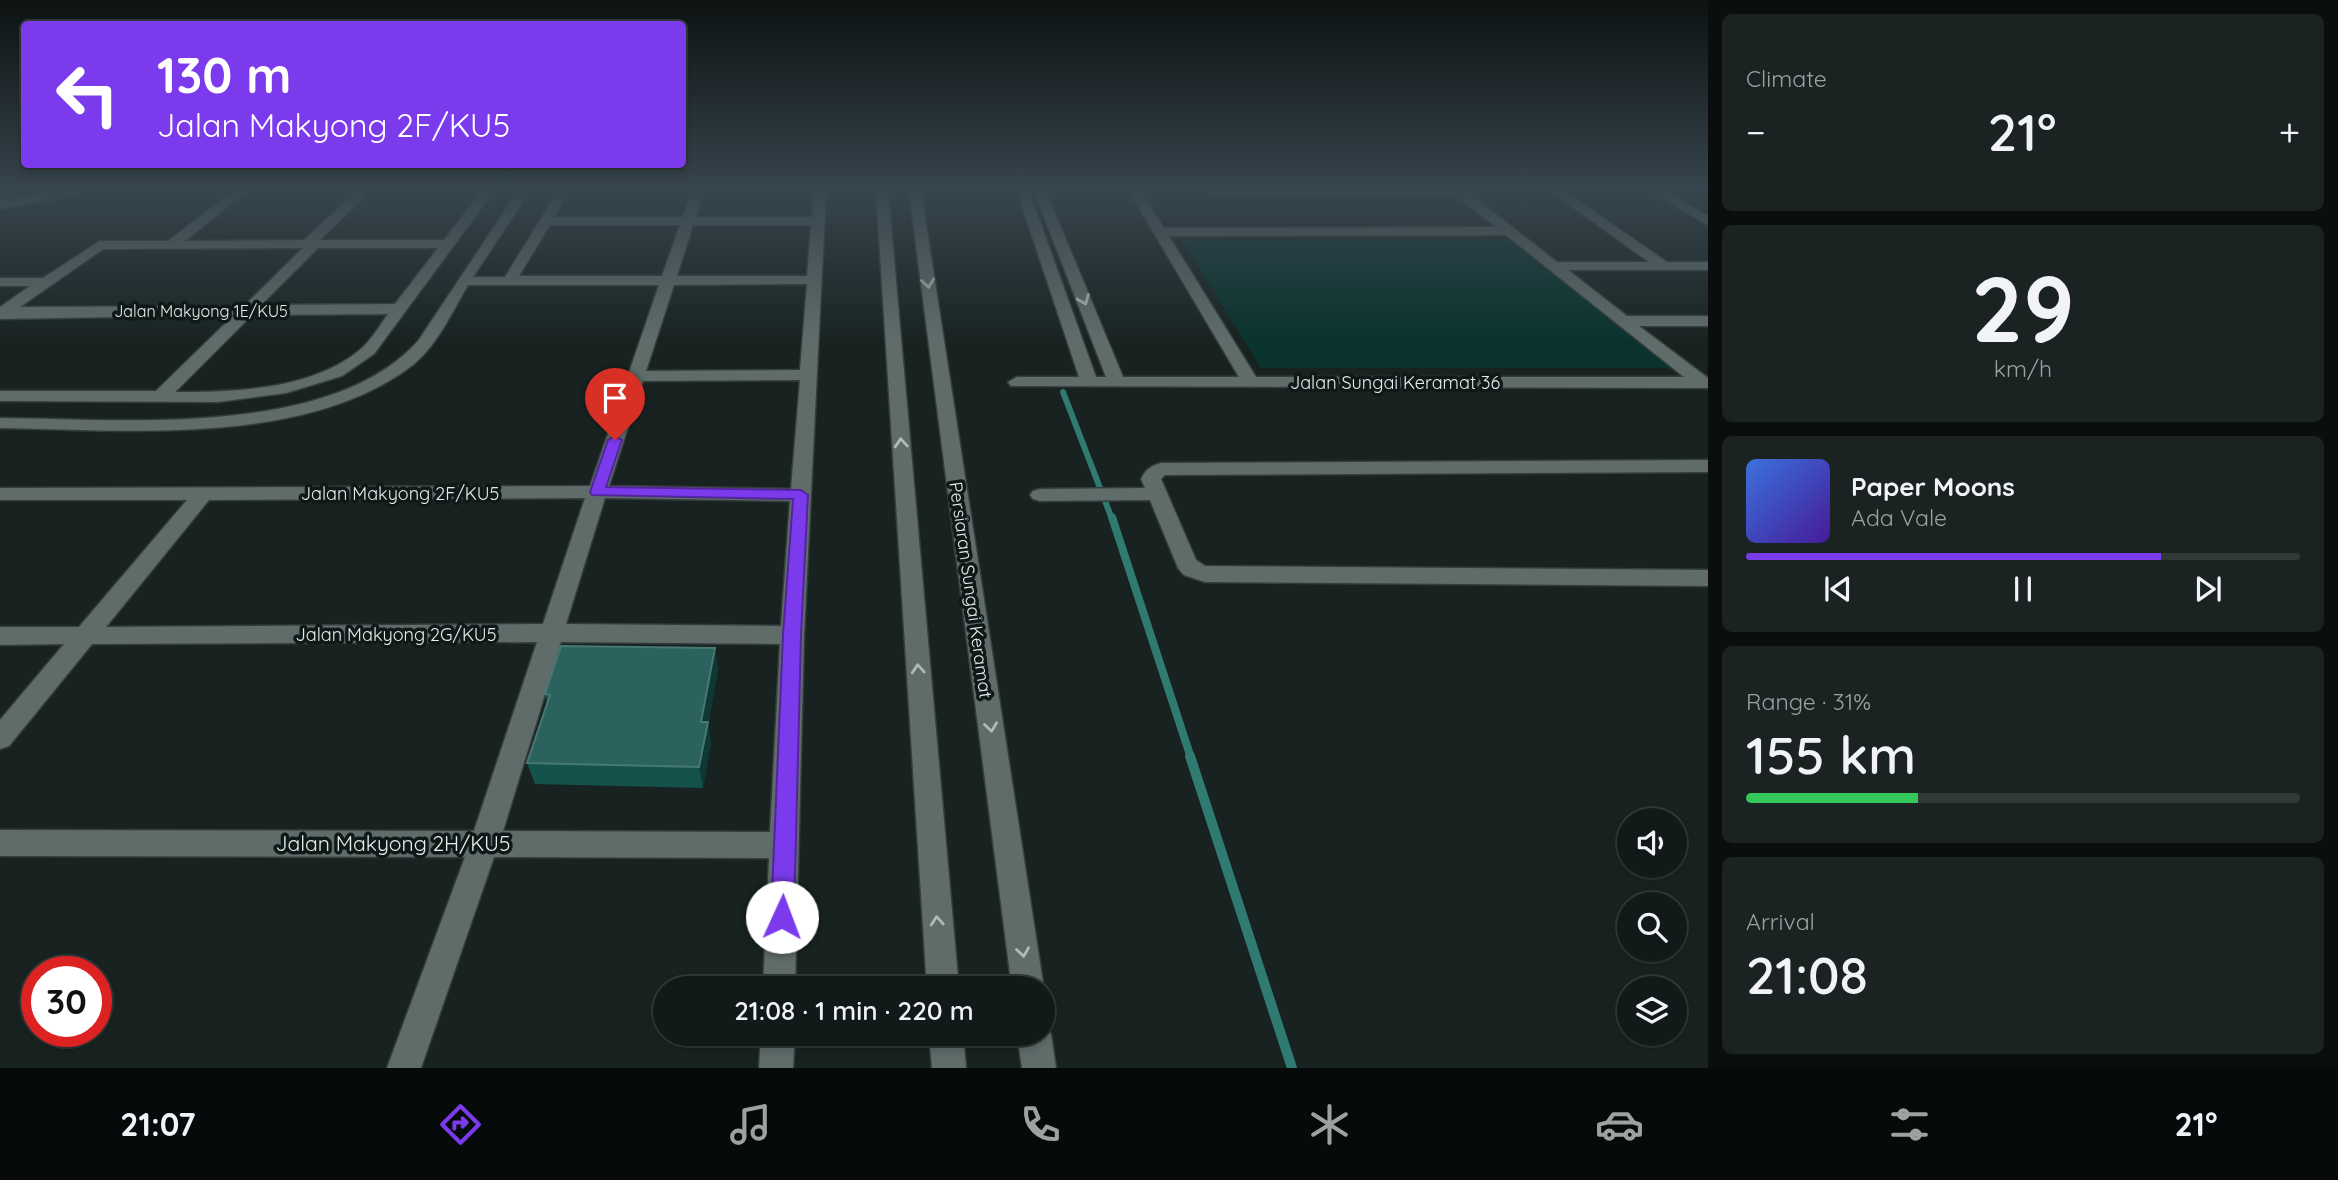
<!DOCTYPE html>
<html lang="en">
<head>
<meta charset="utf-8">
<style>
  body { margin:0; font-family:Quicksand,sans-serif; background:#1b2322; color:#f1f3f6; height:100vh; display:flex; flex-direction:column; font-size:26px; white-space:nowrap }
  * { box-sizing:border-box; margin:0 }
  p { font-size:23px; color:#9ca1a2 }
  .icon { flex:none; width:38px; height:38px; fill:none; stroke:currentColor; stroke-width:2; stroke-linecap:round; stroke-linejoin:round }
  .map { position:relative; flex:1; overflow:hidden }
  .drawer { display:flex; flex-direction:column; gap:14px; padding:14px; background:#0a0e0e; width:630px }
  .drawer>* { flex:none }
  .guide { position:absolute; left:21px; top:21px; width:665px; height:147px; border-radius:7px; box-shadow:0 4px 10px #0003,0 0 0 2px #313838; background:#7c3aed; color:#fff; overflow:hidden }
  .buttons { position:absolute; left:1617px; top:808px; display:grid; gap:14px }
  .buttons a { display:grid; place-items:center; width:70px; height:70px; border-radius:50%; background:#121a19; box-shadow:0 4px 10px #0003,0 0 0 2px #313838; font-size:35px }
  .speed { position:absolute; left:21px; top:956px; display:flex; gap:14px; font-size:35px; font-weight:700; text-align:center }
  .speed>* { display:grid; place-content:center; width:91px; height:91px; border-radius:50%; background:#121a19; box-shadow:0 4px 10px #0003,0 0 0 2px #313838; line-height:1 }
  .speed .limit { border:10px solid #d22; background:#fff; color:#111 }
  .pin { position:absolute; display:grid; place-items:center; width:60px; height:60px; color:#fff; margin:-72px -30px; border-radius:50% 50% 50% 0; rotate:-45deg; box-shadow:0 0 7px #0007 }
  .pin .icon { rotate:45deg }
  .me { position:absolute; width:77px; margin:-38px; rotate:2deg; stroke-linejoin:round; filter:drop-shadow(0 0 5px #0008) }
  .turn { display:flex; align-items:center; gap:24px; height:147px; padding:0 21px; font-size:32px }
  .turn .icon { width:91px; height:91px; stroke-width:2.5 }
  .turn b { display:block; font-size:49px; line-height:60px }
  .big { font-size:52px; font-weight:600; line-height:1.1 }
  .drawer .widget { flex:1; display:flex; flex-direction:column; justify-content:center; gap:10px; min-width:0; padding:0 24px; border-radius:10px; background:#1b2322 }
  .drawer .dial { align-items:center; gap:0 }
  .dial b { font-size:91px; line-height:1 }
  .song { display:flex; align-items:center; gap:21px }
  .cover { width:84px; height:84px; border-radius:10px; background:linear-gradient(135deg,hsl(220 70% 55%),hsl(260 70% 35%)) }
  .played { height:7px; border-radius:4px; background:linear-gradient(90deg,#7c3aed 75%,#313838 75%) }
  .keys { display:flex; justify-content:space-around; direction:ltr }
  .heat { display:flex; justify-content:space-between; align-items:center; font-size:38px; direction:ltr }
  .charge { height:10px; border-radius:5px; background:linear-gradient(90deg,#34c759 31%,#313838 0) }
  .trip { position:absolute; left:653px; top:976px; width:402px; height:70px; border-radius:35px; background:#121a19; box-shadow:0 4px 10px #0003,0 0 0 2px #313838; font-weight:600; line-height:70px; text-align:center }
  .dock { display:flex; height:112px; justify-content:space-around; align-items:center; background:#070a0a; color:#9ca1a2 }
  .dock .icon { width:49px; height:49px }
  .dock .current { color:#7c3aed }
  .dock b { font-size:32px; color:#f1f3f6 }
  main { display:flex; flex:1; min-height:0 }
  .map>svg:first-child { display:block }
  .green { fill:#0a332e }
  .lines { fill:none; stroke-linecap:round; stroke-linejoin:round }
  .stream-far2 { stroke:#2f7b71; stroke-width:6 }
  .stream-far1 { stroke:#2f7b71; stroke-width:8 }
  .stream { stroke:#2f7b71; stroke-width:10 }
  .minor-casing { stroke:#353d3c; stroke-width:3 }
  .tertiary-casing { stroke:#353d3c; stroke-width:3 }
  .minor { fill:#5f6c6a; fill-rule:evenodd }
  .tertiary { fill:#5f6c6a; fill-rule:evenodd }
  .wall { fill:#15524c }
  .shaded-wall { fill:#0d3834 }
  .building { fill:#2b625d; stroke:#487873; stroke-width:2 }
  .oneway { stroke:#afb9b7 }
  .route { fill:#7c3aed; stroke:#51269a; stroke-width:2 }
  .labels { text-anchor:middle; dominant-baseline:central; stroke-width:7; stroke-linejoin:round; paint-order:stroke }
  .far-street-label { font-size:16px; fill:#e5eceb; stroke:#0e1918 }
  .street-label { font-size:18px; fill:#e5eceb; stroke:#0e1918 }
  .near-street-label { font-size:21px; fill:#e5eceb; stroke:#0e1918 }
</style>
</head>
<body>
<main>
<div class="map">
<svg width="1708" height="1068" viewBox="0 0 1708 1068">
  <rect width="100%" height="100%" fill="#182321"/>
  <path class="green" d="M1182,240H1512L1671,368H1261Z"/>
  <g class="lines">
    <path class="stream-far2" d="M1063,392L1112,519"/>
    <path class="stream-far1" d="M1112,517L1191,758"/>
    <path class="stream" d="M1190,756L1292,1068"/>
    <defs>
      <g id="minor">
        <path d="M233,191H247L185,241L304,240L357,191H370L320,240H444L482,191H494L374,354L342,376L286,393L218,402L0,401V391H156L234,315L0,319V307L30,286H0V278H43L100,241H168ZM303,248L244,306L20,307L103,249ZM318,248H438L395,304L261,305ZM388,314C380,325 372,339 362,348C314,390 235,392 175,392L252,315Z"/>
        <path d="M518,191H530L473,277H505L558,191H570L554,217H683L692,191H704L696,217H812L814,191H826L804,635L795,989H763L769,858L494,857L421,1068H387L465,857L0,856V830L474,831L537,642L92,644L9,746L0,749V720L64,644L0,645V627H79L187,500H0V488L590,486L659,285H468C452,312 438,344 414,364C308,447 127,430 0,428V418C120,419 330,439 418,341ZM550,225H680L662,276H519ZM693,225H811L807,276H677ZM807,284L800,370L646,371L674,285ZM800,380L791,489L609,486L643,381ZM585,498L543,624L106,627L209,500ZM605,498L790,501L781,626L566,624ZM561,642L780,644L770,832L503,831Z"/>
        <path d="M1017,191H1029L1096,377H1106L1034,191H1046L1123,377H1239L1129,191H1141L1164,228L1496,227L1456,196L1213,195L1207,191H1466L1557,262H1649L1550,191H1564L1667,262H1708V270H1568L1627,316H1708V326H1639L1708,378V388L1011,386L1008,382L1017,377H1079ZM1506,235L1684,377H1256L1169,236Z"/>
        <path d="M1650,191H1665L1708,216V225Z"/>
        <path d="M1708,460V472L1165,475L1161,479L1196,560L1205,566L1708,570V586L1205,582L1184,575L1178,568L1150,500L1040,501L1033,499L1030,495L1033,491L1040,489L1145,488L1141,479C1146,469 1151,466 1161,463Z"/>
        <path d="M761,1034H795L793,1068H759Z"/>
      </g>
      <g id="tertiary">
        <path d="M53,191H79L73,195L0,209V201Z"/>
        <path d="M876,191H888L959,989H927Z"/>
        <path d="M909,191H921L1044,989L1043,992V989H1012Z"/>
        <path d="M1043,1021L1051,1034L1056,1068H1022L1017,1034H1043Z"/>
        <path d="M929,1034H963L966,1068H932Z"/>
      </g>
    </defs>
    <use href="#minor" class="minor-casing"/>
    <use href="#tertiary" class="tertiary-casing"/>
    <use href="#minor" class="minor"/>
    <use href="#tertiary" class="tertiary"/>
  </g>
  <path class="wall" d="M718,669L708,725L711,743L703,788L535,784L527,763L547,703L545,694Z"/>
  <path class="shaded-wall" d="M715,648L718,669L708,725L711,743L703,788L699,767L701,722Z"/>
  <path class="building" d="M561,646L715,648L701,722H708L699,767L527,763L550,695L545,694Z"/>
  <defs><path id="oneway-chevron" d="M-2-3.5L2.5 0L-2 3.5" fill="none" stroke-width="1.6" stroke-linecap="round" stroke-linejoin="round" transform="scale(1.75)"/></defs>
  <g class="oneway">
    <use href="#oneway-chevron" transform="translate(928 283) rotate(82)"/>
    <use href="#oneway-chevron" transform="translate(1084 300) rotate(68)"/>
    <use href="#oneway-chevron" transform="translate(901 443) rotate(-94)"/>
    <use href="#oneway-chevron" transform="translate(918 669) rotate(-94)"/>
    <use href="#oneway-chevron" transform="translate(991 727) rotate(82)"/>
    <use href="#oneway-chevron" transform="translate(937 921) rotate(-94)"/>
    <use href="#oneway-chevron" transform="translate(1023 952) rotate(82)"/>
  </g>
  <linearGradient id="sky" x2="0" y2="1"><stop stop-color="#0d1312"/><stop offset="0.56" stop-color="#37454e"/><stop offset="1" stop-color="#37454e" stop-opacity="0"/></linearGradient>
  <rect width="1708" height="341" fill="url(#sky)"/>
  <path class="route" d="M615,436L622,440L606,487L801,490L808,495L801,635L794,917L791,925L782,928L774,925L771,917L783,635L793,499L592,495L590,492L608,440Z"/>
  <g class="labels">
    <g class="far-street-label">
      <text x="201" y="311">Jalan Makyong 1E/KU5</text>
    </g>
    <g class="street-label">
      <text x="1395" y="382">Jalan Sungai Keramat 36</text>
      <text x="400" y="493">Jalan Makyong 2F/KU5</text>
      <text transform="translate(971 590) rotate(82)">Persiaran Sungai Keramat</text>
      <text x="396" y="634">Jalan Makyong 2G/KU5</text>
    </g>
    <g class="near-street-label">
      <text x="393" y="843">Jalan Makyong 2H/KU5</text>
    </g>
  </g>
</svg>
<div class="buttons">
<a><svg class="icon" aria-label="sound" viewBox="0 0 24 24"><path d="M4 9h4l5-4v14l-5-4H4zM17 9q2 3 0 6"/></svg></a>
<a><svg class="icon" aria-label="search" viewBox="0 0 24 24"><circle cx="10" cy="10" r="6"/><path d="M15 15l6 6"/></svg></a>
<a><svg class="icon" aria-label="layers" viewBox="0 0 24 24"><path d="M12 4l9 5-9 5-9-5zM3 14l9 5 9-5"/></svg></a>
</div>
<div class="speed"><div class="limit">30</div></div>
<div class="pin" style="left:615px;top:440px;background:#d93025"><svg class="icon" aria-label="arrive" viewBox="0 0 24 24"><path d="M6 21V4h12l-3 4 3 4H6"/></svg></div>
<svg class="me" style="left:782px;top:917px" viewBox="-20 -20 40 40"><circle r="19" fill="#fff"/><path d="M0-13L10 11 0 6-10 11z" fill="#7c3aed"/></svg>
<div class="trip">21:08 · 1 min · 220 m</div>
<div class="guide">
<div class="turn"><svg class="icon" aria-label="left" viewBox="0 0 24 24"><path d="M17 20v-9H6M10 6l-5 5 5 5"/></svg><div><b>130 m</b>Jalan Makyong 2F/KU5</div></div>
</div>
</div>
<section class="drawer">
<div class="widget"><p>Climate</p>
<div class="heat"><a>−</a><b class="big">21°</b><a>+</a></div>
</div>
<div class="widget dial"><b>29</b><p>km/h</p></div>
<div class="widget">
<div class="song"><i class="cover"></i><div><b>Paper Moons</b><p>Ada Vale</p></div></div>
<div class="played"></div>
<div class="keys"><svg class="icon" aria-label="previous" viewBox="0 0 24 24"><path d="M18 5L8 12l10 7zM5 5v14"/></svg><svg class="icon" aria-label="pause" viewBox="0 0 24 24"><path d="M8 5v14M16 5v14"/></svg><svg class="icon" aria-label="next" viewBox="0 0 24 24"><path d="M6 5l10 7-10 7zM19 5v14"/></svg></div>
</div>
<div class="widget"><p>Range · 31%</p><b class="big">155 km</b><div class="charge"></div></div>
<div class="widget"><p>Arrival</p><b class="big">21:08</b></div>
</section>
</main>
<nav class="dock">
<b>21:07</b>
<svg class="icon current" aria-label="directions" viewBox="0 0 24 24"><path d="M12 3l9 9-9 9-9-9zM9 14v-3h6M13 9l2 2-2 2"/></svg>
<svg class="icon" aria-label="music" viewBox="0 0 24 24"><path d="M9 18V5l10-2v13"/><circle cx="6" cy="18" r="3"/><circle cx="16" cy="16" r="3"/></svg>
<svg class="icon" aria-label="phone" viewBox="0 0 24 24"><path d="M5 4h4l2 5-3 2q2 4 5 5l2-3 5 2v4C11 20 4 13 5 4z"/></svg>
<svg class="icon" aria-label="climate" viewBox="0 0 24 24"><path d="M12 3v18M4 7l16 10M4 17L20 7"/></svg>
<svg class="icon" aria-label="car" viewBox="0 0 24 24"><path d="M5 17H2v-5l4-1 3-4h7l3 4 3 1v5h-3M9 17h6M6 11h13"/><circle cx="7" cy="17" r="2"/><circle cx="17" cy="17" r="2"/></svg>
<svg class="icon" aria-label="filters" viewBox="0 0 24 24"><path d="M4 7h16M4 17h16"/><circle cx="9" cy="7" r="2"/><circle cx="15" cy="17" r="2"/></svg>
<b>21°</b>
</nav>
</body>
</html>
